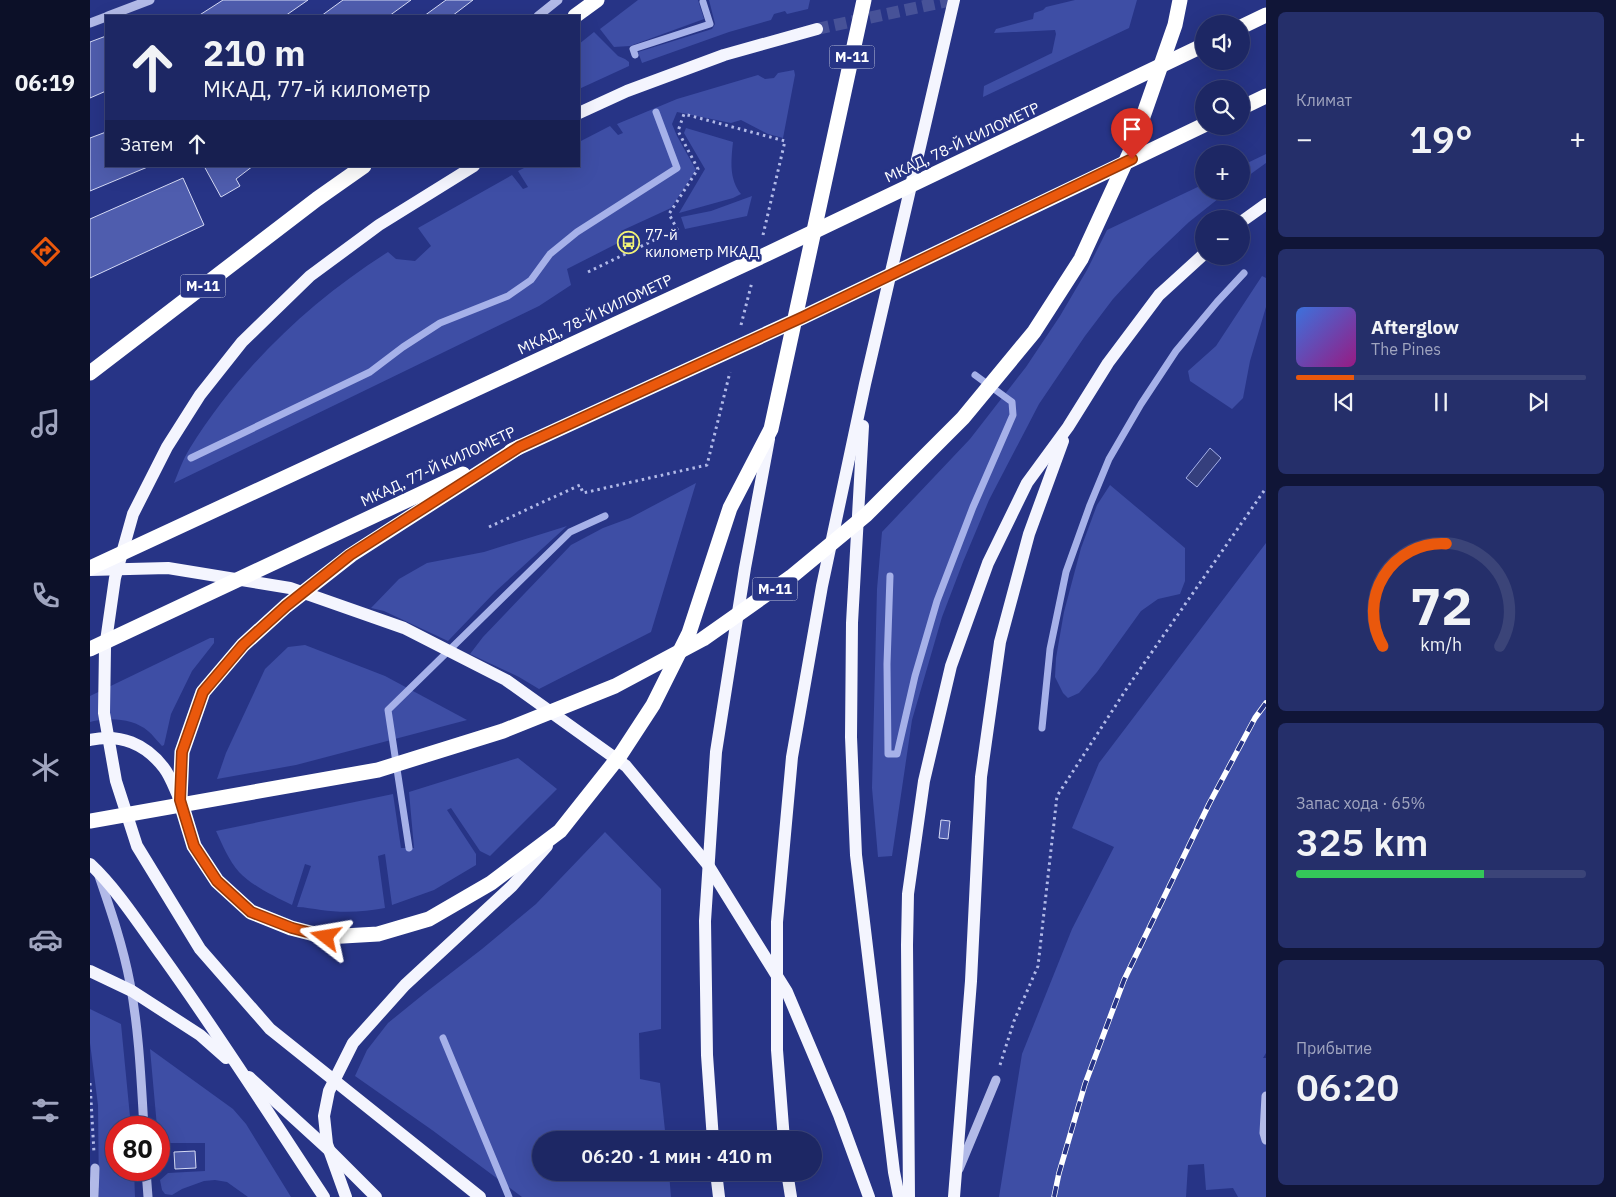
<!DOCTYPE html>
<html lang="ru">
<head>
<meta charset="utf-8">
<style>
  body { margin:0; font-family:"IBM Plex Sans",sans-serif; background:#252f6a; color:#f1f3f6; height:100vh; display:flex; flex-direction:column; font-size:19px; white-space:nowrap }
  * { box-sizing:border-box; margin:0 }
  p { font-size:16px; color:#a0a5bf }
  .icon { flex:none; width:28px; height:28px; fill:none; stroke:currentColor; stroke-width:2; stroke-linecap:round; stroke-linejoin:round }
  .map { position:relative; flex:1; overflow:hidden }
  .side { display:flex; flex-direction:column; gap:12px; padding:12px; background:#101537; width:350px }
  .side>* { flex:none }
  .banner { position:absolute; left:15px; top:15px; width:475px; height:152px; border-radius:0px; box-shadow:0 5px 20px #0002,0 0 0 1px #3b4478; background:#1d2764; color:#f1f3f6; overflow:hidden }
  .fabs { position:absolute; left:1105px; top:15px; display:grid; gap:10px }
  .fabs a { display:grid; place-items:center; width:55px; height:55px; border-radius:50%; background:#1d2764; box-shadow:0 5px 20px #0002,0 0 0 1px #3b4478; font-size:25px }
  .speed { position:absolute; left:15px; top:1116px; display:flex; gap:10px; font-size:25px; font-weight:700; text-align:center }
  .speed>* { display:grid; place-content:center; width:65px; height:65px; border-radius:50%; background:#1d2764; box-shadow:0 5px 20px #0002,0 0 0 1px #3b4478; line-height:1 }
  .speed .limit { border:8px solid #d22; background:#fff; color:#111 }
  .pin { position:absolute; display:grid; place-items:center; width:42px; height:42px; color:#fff; margin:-51px -21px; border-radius:50% 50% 50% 0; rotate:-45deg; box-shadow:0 0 5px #0007 }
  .pin .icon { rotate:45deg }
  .me { position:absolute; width:55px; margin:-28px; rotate:284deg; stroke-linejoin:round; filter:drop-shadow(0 0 4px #0008) }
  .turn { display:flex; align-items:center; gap:18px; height:105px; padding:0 15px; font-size:22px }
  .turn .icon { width:65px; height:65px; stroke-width:2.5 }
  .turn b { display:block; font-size:35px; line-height:42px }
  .then { display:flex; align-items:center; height:48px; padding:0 15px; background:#0003; gap:10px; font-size:19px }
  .big { font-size:38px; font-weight:600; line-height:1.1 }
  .side .widget { flex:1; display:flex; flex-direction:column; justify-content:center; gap:8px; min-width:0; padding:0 18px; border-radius:8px; background:#252f6a }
  .side .dial { align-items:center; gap:0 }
  .dial svg { height:130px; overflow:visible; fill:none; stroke:#3b4478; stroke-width:7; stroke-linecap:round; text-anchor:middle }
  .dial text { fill:#f1f3f6; stroke:none }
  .song { display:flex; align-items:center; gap:15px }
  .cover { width:60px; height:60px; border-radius:8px; background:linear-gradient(135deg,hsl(220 70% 55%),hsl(310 70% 35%)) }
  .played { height:5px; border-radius:2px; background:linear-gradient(90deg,#ea580c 20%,#3b4478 20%) }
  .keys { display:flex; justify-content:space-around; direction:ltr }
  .heat { display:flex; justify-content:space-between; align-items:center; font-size:28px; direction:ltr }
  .charge { height:8px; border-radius:4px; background:linear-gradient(90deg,#34c759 65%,#3b4478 0) }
  .trip { position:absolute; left:442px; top:1131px; width:290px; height:50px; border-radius:25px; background:#1d2764; box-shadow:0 5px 20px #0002,0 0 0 1px #3b4478; font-weight:600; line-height:50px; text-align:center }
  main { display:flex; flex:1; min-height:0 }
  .dock { display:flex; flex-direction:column; width:90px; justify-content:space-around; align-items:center; background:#0c1028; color:#a0a5bf }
  .dock .icon { width:35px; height:35px }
  .dock .selected { color:#ea580c }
  .dock b { font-size:22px; color:#f1f3f6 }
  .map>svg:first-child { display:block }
  .green { fill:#3e4ea5 }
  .water { fill:#353f7d; stroke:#a6b1e9 }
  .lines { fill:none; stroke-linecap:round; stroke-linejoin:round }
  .stream { stroke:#a6b1e9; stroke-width:7 }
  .building { fill:#4f5dae; stroke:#d6dbf6 }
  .major-tunnel { stroke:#475298; stroke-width:12; stroke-dasharray:12 6; stroke-linecap:butt }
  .path { stroke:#b2bae8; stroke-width:3; stroke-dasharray:2.5 4; stroke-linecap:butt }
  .minor { stroke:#b2bae8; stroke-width:9 }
  .major { stroke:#f4f5fe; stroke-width:12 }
  .highway { stroke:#fff; stroke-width:15 }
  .rail-casing { stroke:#fff; stroke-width:5.5 }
  .rail { stroke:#273486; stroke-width:4; stroke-dasharray:11; stroke-linecap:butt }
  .route-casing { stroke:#983908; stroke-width:12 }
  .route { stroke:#ea580c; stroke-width:9 }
  .labels { text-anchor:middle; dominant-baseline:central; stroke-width:5; stroke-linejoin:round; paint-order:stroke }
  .shield { fill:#273486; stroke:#bec2db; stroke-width:1 }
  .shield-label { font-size:14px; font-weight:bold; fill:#fff }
  .street-label { font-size:15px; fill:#fff; stroke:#273486 }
  .poi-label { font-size:15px; fill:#fff; stroke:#273486; text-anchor:start }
</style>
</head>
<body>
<main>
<nav class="dock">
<b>06:19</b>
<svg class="icon selected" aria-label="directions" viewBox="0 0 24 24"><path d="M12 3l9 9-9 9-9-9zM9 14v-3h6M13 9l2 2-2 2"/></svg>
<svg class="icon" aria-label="music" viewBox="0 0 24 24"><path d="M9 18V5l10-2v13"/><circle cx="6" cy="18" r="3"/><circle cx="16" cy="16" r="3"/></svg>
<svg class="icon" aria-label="phone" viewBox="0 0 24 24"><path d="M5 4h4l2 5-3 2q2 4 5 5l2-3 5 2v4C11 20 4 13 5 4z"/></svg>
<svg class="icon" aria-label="climate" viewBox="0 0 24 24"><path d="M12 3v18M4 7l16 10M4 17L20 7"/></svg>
<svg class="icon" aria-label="car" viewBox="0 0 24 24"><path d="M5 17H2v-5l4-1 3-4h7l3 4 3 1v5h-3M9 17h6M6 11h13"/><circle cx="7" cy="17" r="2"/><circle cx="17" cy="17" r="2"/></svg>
<svg class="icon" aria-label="filters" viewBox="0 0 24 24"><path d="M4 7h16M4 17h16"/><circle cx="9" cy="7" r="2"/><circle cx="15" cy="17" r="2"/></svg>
</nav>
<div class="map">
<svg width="1176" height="1197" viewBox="0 0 1176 1197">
  <rect width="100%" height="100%" fill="#273486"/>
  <g class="green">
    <path d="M548,0H608L614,19L540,46L524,47L510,29Z"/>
    <path d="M619,0H720L718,9L697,14L695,11L684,14L681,20L639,32L552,63L548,52L622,29L625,24Z"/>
    <path d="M985,0H1047L1039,28L893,97L894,86L962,53L966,34L965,30L904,33L906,29L943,19L944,13L953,10L956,7Z"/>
    <path d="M504,32L528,56L535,59L539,62V66L489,89V44Z"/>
    <path d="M704,70L705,75L693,138L678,134L651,120L641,123L587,112L582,124L587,136L606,170L581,208L531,231L534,240L477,269L481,285L449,306L84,483C89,471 93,459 100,448C149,369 219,302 298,252L306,259L325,261L341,246L328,228L422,175L433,189L438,187L428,171L438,166H489V142L520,126L528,135L533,133L527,124L587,99L668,75L675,79L684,78L688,73Z"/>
    <path d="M596,128L643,142C641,161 639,179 651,194L643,198L589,213L615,169L594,133Z"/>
    <path d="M1176,154V163L1151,181V166Z"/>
    <path d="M1114,184V191H1138L1099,222L1059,260L1023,299L995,336L949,404L899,500L873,562L852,617L822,720L802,856L788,857L782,788L787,589L792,532L880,439L936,367L970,316L997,270L1017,230Z"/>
    <path d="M662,196L657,216L595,229L591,217L621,211Z"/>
    <path d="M1172,276L1176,278V307L1160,361L1153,398L1142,409L1100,381L1098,371L1126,346Z"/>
    <path d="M606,483L561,632L449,689L429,677L380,654L393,637L481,545L513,528L540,518Z"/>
    <path d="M1020,485L1095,548V581L1090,594L1068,599L1051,611L1007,672L989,693L978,698L973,693L965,677L966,658L974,612L991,548L1007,505Z"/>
    <path d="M477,526L405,592L358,641L294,611L281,608L309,579L337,563L394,552Z"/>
    <path d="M1176,543V1053L1173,1058H1176V1197H1148L1143,1188L1116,1190L1114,1164L1098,1165L1096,1197H909L932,1054L982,929L1024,847L982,828L1009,763Z"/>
    <path d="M120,638H124V643L102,671L81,714L74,745L72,746C67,741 63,735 58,731C43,718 18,717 0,722V696Z"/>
    <path d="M215,645L295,676L377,720L206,765L127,779L136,753L175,669L198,647Z"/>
    <path d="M428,758L467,789L400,856L390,851L361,808L357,810L386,854V865L344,890L302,905L295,854L288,856L295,908C275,912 252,913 231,910C223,909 215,907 207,907L221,866L215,864L202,905C185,897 161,885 149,872C139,861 132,844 126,831L303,794L311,848H324L319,792Z"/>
    <path d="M515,832L571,889V1029L549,1033L550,1079L570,1083L576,1140H451V1172L579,1173L581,1197H432L342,1130L265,1076L277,1050L298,1023L335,993L392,949L446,904Z"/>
    <path d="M0,1009L31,1024L41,1127L26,1128V1170H44L45,1197H9L8,1105L0,1043Z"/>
    <path d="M60,1049L143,1109L156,1124L201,1197H158L137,1182L125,1180L114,1181L92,1189L82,1195L75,1194L72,1190L70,1180L78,1173L115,1171V1143H69V1128L67,1127Z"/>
  </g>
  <path class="water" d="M1120,448L1131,458L1107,487L1096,478Z"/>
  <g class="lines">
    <g class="stream">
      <path d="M545,55L543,49L620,24L613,2"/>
      <path d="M101,458L280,372L313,347L350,323L418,296L441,280L460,254L487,232L587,168L566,112"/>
      <path d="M800,576L797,664L798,754H807L825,676L847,601L883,507L923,415L922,402L885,375"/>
      <path d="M952,728L960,649L976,572L1000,505L1019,459L1051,404L1086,351L1127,302L1154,273"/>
      <path d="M319,848L298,710L480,532L515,516"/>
      <path d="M353,1038L419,1197"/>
    </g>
  </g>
  <g class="building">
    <path d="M133,0H218L195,16H108Z"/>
    <path d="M253,0H321L299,16H231Z"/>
    <path d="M356,0H383L362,16H334Z"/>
    <path d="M16,36V91L0,98V42Z"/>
    <path d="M16,132V166H60L0,191V138Z"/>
    <path d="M114,166H163L146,179L150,186L131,197Z"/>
    <path d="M93,178L114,225L0,278V219Z"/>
    <path d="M851,820L860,821L858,839L849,838Z"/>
    <path d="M105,1151L106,1168L85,1169L84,1152Z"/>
  </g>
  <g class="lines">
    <path class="major-tunnel" d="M727,29L862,0"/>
    <g class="path">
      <path d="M498,272L587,229L579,214L608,169L588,131L594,114L695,141L673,235"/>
      <path d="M651,325L662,282"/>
      <path d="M399,527L490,485L493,493L617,465L640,372"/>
      <path d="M910,1065L924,1021L948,966L967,796L1039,685L1176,488"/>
      <path d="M0,1083L4,1153"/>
    </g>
    <g class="minor">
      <path d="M18,16L60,0"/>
      <path d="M448,16L468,0"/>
      <path d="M0,23L16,17"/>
      <path d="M9,876C21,911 33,946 40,983C49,1030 51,1079 54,1128"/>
      <path d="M1176,1096L1174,1133L1176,1140"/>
      <path d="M869,1169L906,1080"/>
      <path d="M56,1170L58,1197"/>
      <path d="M4,1197L5,1168"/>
    </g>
    <g class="major">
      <path d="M489,113L537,91L634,55L727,29"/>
      <path d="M384,166L289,225L220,276L152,342L110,395L77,447L43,514L25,578L15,648L14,713L26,781L47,846L110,949L180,1029L390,1197"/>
      <path d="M1151,222L1176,204"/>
      <path d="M773,426L762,623L761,737L766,855L804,1172L809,1197"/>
      <path d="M0,570L78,568L200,588L314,628L416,680L536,766L618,865L697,992L749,1115L779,1197"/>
      <path d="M0,740C30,733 56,744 74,768C81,777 85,790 90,800"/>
      <path d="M0,864C27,889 51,927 73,957C129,1035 181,1117 234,1197"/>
      <path d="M0,971L42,991L110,1035L136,1058"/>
      <path d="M159,1077L239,1150L286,1197"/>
      <path d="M623,1140L617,1055L615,921L626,752L655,568L679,439"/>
      <path d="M694,1140L687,1050V922L702,757L732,586L775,384L864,0"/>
      <path d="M626,1172L629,1197"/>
      <path d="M697,1172L701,1197"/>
      <path d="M256,1197L237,1144L234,1116L239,1091L263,1043L315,985L422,886L457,846"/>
      <path d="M819,1197L817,945L818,894L834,781L861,666L898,563L937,483L978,427L1018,363L1069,295L1114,254"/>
      <path d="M864,1197L881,981L891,777L910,642L939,534L973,441"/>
    </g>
    <g class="highway">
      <path d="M485,16L507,0"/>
      <path d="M1151,27L1176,15"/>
      <path d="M1151,108L1176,96"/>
      <path d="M0,373L227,199L274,166"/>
      <path d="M429,447L261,555L196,606L153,645L113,692L92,752L90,800L104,846L127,881L161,912L201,928L236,937L288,934L339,919L401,883L470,831L531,754L563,705L599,633L640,508L681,429L774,0"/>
      <path d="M421,451L713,317L1114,125"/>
      <path d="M0,568L677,254L1114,45"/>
      <path d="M0,649L373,474"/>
      <path d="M0,821L288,770L413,731L525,686L613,639L701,577L776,515L873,418L944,332L991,259L1042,148L1085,25L1090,0"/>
    </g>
    <defs>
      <path id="rail" d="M964,1197L969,1173L995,1084L1034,980L1119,804L1165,718L1176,703"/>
    </defs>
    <use href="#rail" class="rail-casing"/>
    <use href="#rail" class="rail"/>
  </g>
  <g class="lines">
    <defs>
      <path id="route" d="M236,937L202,928L161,912L127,881L104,846L90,800L92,752L113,692L153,645L196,606L260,555L429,447L713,317L1042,159"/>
    </defs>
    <use href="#route" class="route-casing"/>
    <use href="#route" class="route"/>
  </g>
  <defs>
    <symbol id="bus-ring" viewBox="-11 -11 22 22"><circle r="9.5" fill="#273486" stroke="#f0f177" stroke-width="1.5"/><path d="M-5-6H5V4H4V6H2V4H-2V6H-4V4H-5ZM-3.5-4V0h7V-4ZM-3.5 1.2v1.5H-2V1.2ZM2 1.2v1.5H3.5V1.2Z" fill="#f0f177"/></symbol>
  </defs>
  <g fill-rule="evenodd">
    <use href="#bus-ring" x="526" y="230" width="25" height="25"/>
  </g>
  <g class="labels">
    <g class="shield">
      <rect x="739.5" y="45.5" width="45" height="23" rx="4"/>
      <rect x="90.5" y="274.5" width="45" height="23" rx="4"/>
      <rect x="662.5" y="577.5" width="45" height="23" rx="4"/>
    </g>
    <g class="shield-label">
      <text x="762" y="57">М-11</text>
      <text x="113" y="286">М-11</text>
      <text x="685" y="589">М-11</text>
    </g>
    <g class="street-label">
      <text transform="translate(872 142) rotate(-25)">МКАД, 78-Й КИЛОМЕТР</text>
      <text transform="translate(505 314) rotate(-25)">МКАД, 78-Й КИЛОМЕТР</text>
      <text transform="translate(348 466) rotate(-25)">МКАД, 77-Й КИЛОМЕТР</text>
    </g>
    <g class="poi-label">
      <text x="555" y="234">77-й<tspan x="555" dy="17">километр МКАД</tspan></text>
    </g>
  </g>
</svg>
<div class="fabs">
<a><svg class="icon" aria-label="sound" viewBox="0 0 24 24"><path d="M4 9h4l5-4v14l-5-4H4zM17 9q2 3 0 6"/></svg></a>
<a><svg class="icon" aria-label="search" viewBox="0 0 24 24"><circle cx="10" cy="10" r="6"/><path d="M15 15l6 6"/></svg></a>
<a>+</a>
<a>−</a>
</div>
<div class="speed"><div class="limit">80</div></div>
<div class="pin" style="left:1042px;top:159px;background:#d93025"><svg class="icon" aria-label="arrive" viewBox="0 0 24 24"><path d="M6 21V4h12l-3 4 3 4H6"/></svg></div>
<svg class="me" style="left:236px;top:937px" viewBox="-20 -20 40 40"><path d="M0-17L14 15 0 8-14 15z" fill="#ea580c" stroke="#fff" stroke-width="4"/></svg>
<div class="trip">06:20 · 1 мин · 410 m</div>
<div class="banner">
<div class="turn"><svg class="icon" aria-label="ahead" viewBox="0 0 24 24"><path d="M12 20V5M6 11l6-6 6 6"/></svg><div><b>210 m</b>МКАД, 77-й километр</div></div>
<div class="then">Затем<svg class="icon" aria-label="ahead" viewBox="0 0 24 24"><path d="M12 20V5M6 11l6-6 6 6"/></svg></div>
</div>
</div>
<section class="side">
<div class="widget"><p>Климат</p>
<div class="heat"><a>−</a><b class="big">19°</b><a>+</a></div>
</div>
<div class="widget">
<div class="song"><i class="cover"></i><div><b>Afterglow</b><p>The Pines</p></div></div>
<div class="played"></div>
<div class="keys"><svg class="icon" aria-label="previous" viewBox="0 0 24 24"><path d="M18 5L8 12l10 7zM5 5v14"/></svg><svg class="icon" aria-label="pause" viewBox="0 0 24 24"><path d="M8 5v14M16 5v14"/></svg><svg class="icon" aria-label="next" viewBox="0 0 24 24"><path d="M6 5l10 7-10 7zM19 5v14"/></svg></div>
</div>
<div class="widget dial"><svg viewBox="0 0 100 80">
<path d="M14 69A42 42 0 1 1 86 69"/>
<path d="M14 69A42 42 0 0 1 53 6" stroke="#ea580c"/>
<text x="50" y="56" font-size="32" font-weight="700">72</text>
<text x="50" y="72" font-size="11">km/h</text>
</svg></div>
<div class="widget"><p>Запас хода · 65%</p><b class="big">325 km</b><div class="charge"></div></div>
<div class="widget"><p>Прибытие</p><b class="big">06:20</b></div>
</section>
</main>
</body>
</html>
